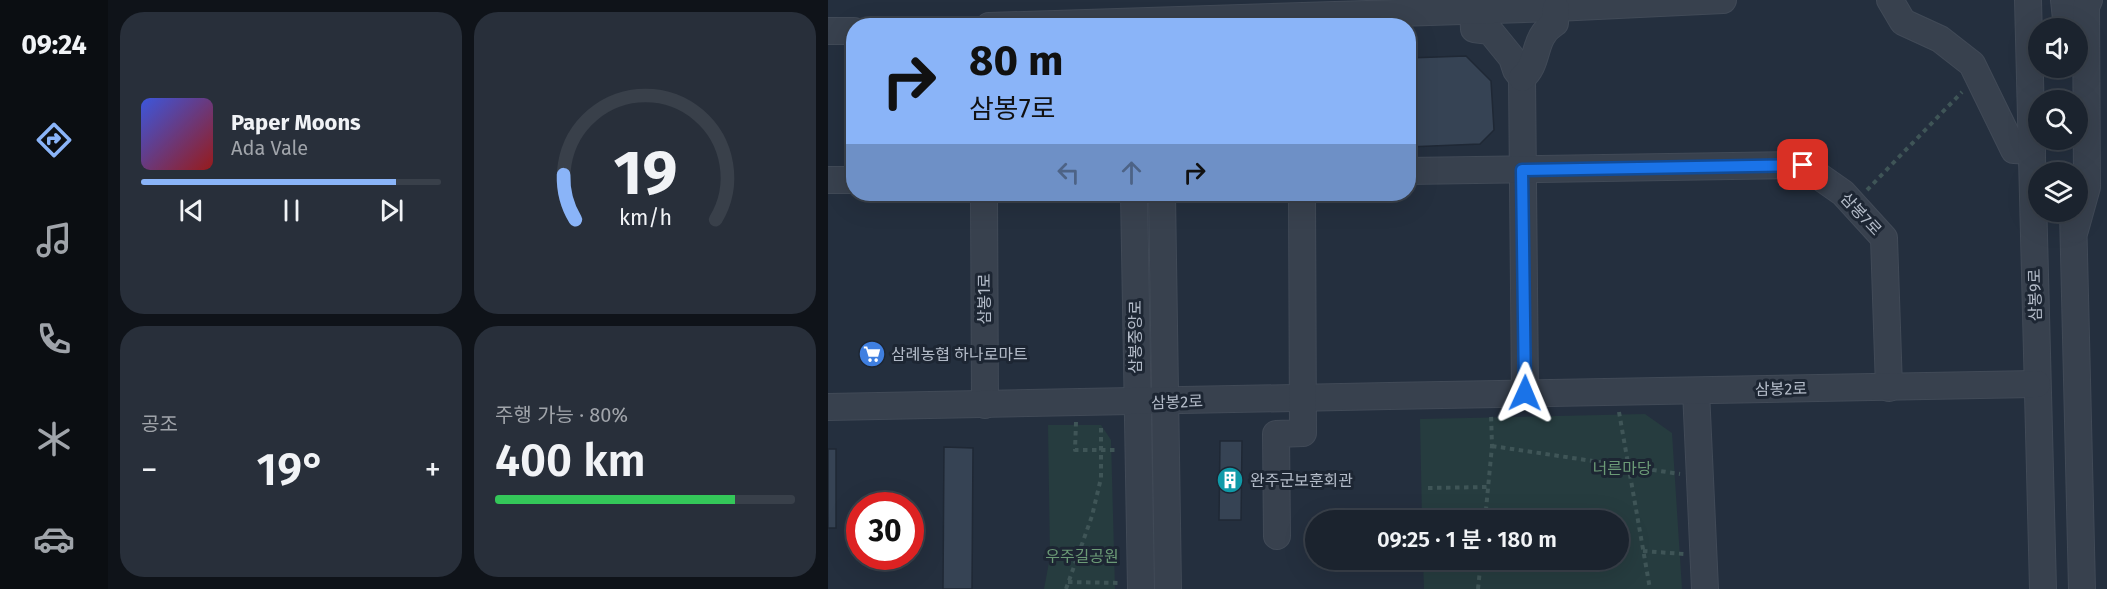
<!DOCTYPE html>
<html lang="ko">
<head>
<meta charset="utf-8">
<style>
  body { margin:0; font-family:"Fira Sans","Noto Sans KR",sans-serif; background:#282f3a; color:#f1f3f6; height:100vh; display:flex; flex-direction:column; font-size:22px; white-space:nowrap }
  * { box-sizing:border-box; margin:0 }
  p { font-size:20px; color:#a0a4aa }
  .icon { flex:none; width:33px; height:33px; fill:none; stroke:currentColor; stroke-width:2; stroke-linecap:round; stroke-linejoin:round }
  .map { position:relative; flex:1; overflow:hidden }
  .panel { display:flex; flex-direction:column; gap:12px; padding:12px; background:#0f1319; width:720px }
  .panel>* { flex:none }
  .banner { position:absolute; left:18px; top:18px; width:570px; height:183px; border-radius:24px; box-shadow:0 6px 24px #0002,0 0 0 2px #39404a; background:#8ab4f8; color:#111; overflow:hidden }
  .tools { position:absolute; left:1200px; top:18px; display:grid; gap:12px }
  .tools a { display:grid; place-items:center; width:60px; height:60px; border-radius:50%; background:#1b232e; box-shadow:0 6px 24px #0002,0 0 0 2px #39404a; font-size:30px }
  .speed { position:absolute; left:18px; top:492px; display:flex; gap:12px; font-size:30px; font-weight:700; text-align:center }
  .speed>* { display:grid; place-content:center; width:78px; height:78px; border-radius:50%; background:#1b232e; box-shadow:0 6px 24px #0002,0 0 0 2px #39404a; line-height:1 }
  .speed .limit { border:9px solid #d22; background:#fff; color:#111 }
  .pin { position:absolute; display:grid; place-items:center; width:51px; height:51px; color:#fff; margin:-26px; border-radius:12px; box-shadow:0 3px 9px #0006 }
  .me { position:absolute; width:66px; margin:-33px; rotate:1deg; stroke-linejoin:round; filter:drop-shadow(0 0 4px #0008) }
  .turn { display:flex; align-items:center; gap:21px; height:126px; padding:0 24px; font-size:27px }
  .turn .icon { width:78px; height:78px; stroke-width:2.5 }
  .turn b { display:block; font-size:42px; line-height:51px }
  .lanes { display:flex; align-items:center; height:57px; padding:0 24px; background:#0003; justify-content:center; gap:30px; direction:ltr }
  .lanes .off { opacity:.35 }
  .big { font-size:45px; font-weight:600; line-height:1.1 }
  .panel .card { flex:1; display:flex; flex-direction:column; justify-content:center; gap:9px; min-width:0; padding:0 21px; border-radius:24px; background:#282f3a }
  .panel .dial { align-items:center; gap:0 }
  .dial svg { height:156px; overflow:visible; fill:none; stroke:#39404a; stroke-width:7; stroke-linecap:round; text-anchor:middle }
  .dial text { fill:#f1f3f6; stroke:none }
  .song { display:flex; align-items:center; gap:18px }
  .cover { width:72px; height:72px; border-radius:9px; background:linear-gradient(135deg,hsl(230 70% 55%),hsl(0 70% 35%)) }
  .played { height:6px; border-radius:3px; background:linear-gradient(90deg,#8ab4f8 85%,#39404a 85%) }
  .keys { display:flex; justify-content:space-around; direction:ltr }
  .heat { display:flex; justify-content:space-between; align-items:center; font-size:33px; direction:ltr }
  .charge { height:9px; border-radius:4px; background:linear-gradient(90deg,#34c759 80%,#39404a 0) }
  .panel .tiles { flex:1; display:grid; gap:12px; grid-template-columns:repeat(2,1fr) }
  .trip { position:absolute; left:477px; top:510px; width:324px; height:60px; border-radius:30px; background:#1b232e; box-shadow:0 6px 24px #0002,0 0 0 2px #39404a; font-weight:600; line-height:60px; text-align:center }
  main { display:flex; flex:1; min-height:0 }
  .dock { display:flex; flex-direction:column; width:108px; justify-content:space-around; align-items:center; background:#0b0e12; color:#a0a4aa }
  .dock .icon { width:42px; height:42px }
  .dock .active { color:#8ab4f8 }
  .dock b { font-size:27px; color:#f1f3f6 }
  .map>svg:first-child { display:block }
  .green { fill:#263c3f }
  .building { fill:#364354; stroke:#1f2835; stroke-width:1.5 }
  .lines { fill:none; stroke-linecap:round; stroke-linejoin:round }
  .minor-casing { stroke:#414a57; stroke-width:28 }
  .path { stroke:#3f5557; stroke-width:4; stroke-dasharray:4.5 4.5; stroke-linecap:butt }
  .minor { stroke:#38414e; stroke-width:26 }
  .route-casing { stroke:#114b97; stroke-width:15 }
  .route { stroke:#1a73e8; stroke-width:10 }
  .labels { text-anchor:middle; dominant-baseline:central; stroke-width:6; stroke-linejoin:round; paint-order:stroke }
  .street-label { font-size:16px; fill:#b4bcc9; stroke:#1d2633 }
  .poi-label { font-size:16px; fill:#b4bcc9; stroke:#1d2633; text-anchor:start }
  .park-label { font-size:16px; fill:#6b9a76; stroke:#1d2633 }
</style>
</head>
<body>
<main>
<nav class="dock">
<b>09:24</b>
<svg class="icon active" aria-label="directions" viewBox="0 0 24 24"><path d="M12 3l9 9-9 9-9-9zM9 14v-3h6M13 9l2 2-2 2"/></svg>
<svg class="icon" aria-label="music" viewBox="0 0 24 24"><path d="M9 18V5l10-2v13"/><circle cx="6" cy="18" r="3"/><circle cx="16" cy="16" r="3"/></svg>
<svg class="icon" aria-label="phone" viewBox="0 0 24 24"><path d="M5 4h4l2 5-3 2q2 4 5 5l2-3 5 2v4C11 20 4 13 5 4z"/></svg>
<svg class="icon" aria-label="climate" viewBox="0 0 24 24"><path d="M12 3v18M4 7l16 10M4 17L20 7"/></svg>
<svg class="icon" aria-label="car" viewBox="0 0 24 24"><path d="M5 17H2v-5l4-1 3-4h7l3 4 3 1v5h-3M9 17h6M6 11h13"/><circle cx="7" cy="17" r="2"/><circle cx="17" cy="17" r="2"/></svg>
</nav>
<section class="panel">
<div class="tiles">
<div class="card">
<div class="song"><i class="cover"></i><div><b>Paper Moons</b><p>Ada Vale</p></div></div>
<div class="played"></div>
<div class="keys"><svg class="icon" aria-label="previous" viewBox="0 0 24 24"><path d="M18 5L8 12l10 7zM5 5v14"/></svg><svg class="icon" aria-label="pause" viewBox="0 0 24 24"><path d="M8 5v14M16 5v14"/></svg><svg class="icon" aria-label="next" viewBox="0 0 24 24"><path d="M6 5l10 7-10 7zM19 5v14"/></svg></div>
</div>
<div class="card dial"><svg viewBox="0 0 100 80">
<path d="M14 69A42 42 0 1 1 86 69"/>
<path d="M14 69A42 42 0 0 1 8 46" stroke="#8ab4f8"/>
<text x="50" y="56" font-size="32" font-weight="700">19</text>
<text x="50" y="72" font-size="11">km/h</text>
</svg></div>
<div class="card"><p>공조</p>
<div class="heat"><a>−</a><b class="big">19°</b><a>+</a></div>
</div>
<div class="card"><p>주행 가능 · 80%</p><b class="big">400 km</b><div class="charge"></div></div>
</div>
</section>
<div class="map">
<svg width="1279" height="589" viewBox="0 0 1279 589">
  <rect width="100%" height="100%" fill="#242f3e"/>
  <g class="green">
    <path d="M817,414L844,433L854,589H596L595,560H790V520H594L592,419Z"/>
    <path d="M220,425H273L283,440L287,589H216L222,557Z"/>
  </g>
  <g class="building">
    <path d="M638,56L663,81L666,130L652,144L580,147V58Z"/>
    <path d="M392,441H414L413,520H391Z"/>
    <path d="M116,447L145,448L144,589H115Z"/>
    <rect x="0" y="449" width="8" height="79"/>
  </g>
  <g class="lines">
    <defs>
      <g id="minor">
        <path d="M1062,0L1075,22L1112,39L1144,64L1186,150L1204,151"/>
        <path d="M1200,0L1215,589"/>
        <path d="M1236,0L1239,28"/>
        <path d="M645,9L646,29L662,31L684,58L688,70L694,78L697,393"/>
        <path d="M161,26L728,8L895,0"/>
        <path d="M0,31H26"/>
        <path d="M694,78C713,62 703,38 727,23L728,8"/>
        <path d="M580,171L975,165L1015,193L1056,238L1061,388"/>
        <path d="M0,180H26"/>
        <path d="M156,194L157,405"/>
        <path d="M306,194L313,589"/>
        <path d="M334,194L340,589"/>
        <path d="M1245,212L1254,589"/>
        <path d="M1247,230L1259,187L1258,7L1261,0"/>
        <path d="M868,391L877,589"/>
        <path d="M0,407C403,402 806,388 1209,384"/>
        <path d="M449,536L448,434L475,433L474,194"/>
      </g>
    </defs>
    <use href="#minor" class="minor-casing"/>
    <g class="path">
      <path d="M1039,190L1134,92"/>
      <path d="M791,412L822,589"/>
      <path d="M248,422L247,450H290"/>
      <path d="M664,446L852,474"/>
      <path d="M600,488L660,487"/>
      <path d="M657,520L664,446L663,413"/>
      <path d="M815,551L856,554"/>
      <path d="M240,582L293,583"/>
      <path d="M238,589L264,516L273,478V424"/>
      <path d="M650,589L653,560"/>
    </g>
    <use href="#minor" class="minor"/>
  </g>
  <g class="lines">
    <defs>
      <path id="route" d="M697,393L694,170L975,165"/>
    </defs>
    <use href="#route" class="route-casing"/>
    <use href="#route" class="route"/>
  </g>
  <defs>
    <symbol id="supermarket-disc" viewBox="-11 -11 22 22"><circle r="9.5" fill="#3f7fe0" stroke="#1d2633"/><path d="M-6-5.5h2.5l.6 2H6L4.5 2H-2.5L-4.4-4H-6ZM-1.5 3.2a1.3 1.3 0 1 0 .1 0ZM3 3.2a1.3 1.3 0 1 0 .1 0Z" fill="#fff"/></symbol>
    <symbol id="building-disc" viewBox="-11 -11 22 22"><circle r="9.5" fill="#0f9aa8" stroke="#1d2633"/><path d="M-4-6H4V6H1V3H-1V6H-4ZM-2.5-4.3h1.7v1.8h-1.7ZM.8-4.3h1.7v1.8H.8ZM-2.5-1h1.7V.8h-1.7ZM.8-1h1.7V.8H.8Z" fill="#fff"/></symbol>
  </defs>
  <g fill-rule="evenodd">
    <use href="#supermarket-disc" x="29" y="339" width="30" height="30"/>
    <use href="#building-disc" x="387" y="465" width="30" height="30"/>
  </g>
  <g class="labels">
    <g class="street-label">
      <text transform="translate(1033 214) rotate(47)">삼봉7로</text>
      <text transform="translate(1207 295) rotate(-91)">삼봉9로</text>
      <text transform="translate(156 299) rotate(-90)">삼봉1로</text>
      <text transform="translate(307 337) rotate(-90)">삼봉중앙로</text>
      <text transform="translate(953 389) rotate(-1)">삼봉2로</text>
      <text transform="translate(349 402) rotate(-2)">삼봉2로</text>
    </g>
    <g class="poi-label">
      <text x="63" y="354">삼례농협 하나로마트</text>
      <text x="422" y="480">완주군보훈회관</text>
    </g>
    <g class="park-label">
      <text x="794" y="468">너른마당</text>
      <text x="254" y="556">우주길공원</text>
    </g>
  </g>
</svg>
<div class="tools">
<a><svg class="icon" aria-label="sound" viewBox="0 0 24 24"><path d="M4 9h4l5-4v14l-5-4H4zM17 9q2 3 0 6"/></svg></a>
<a><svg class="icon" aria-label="search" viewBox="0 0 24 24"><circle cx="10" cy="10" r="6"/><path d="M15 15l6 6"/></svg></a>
<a><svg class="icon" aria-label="layers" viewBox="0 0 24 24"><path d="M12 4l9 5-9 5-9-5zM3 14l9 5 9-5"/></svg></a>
</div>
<div class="speed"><div class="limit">30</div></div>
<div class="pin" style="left:975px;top:165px;background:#d93025"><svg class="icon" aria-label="arrive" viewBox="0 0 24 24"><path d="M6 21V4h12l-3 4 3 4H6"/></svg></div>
<svg class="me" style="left:697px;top:393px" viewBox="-20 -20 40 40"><path d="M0-17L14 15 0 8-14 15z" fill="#1a73e8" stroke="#fff" stroke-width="4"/></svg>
<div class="trip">09:25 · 1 분 · 180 m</div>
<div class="banner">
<div class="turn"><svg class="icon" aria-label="right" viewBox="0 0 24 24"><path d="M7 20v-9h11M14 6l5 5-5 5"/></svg><div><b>80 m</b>삼봉7로</div></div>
<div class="lanes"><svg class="icon off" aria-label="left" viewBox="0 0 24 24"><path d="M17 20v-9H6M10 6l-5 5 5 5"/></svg><svg class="icon off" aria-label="ahead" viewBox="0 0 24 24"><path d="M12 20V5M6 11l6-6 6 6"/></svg><svg class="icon" aria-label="right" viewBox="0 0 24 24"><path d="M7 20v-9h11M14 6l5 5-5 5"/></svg></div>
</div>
</div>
</main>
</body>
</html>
